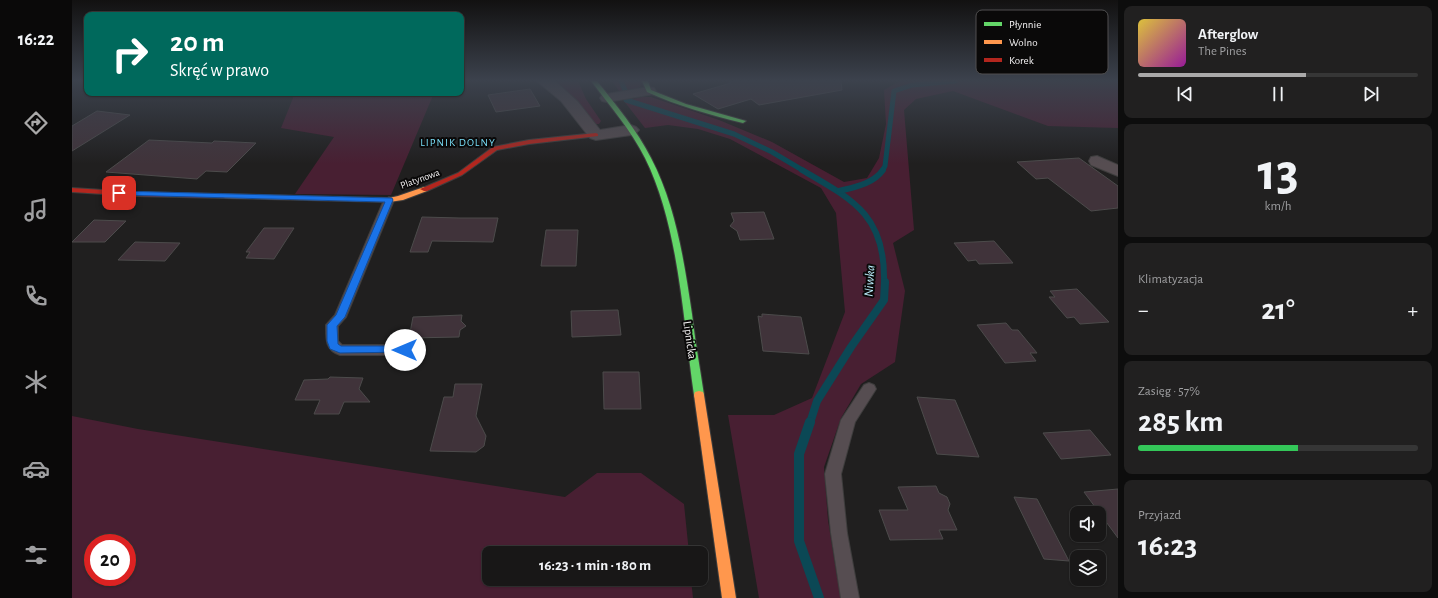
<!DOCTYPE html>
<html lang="pl">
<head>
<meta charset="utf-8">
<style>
  body { margin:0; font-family:"Alegreya Sans",sans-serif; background:#212020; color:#f1f3f6; height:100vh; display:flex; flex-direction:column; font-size:15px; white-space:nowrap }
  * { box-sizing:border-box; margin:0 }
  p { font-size:13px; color:#9f9fa1 }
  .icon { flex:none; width:22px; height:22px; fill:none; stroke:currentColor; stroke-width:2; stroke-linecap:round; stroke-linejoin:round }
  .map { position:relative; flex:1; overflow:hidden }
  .side { display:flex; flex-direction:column; gap:6px; padding:6px; background:#0d0d0d; width:320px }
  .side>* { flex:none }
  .top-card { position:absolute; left:12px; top:12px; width:380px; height:84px; border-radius:8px; box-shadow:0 1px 3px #0004,0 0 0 1px #363636; background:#00695c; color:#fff; overflow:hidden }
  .buttons { position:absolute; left:998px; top:506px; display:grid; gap:8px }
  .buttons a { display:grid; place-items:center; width:36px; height:36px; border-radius:8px; background:#181717; box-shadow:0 1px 3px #0004,0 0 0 1px #363636; font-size:20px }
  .speed { position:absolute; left:12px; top:534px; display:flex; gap:8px; font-size:20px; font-weight:700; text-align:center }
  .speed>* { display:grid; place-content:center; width:52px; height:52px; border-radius:50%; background:#181717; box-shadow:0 1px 3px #0004,0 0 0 1px #363636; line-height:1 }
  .speed .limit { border:6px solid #d22; background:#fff; color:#111 }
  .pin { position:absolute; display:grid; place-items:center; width:34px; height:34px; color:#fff; margin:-17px; border-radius:8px; box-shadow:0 2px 6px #0006 }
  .me { position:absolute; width:44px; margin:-22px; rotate:270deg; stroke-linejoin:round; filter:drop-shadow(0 0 3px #0008) }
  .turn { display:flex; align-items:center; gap:14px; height:84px; padding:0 20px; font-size:18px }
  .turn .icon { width:52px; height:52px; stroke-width:2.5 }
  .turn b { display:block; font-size:28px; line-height:34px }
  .big { font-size:30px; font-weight:700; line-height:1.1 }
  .side .card { flex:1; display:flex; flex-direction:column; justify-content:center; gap:6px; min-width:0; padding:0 14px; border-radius:8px; background:#212020 }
  .side .dial { align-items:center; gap:0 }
  .dial b { font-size:52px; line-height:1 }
  .song { display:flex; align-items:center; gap:12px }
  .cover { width:48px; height:48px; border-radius:6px; background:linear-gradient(135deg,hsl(50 70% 55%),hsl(300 70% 35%)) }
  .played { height:4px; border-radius:2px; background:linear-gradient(90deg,#aaa9a9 60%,#363636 60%) }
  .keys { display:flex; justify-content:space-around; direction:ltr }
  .heat { display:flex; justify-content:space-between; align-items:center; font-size:22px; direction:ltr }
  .charge { height:6px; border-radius:3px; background:linear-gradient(90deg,#34c759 57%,#363636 0) }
  .trip { position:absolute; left:410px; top:546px; width:226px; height:40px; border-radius:8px; background:#181717; box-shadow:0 1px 3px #0004,0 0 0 1px #363636; font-weight:700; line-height:40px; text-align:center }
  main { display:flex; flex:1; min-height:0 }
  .menu { display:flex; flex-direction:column; width:72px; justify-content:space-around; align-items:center; background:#0a0909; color:#9f9fa1 }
  .menu .icon { width:28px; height:28px }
  .menu .active { color:#aaa9a9 }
  .menu b { font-size:18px; color:#f1f3f6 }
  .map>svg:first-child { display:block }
  .green { fill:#481f32; fill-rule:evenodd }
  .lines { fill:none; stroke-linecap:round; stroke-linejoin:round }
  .stream-far3 { stroke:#0b4855; stroke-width:5 }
  .stream-far2 { stroke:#0b4855; stroke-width:6 }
  .stream-far1 { stroke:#0b4855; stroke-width:8 }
  .stream { stroke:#0b4855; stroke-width:10 }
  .building { fill:#40333a; stroke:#4c4b4b }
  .lane-casing { stroke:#3e3d3d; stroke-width:2 }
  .street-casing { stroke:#3e3d3d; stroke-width:2 }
  .fast-casing { stroke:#3e3d3d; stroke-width:2 }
  .slow-casing { stroke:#3e3d3d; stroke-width:2 }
  .jam-casing { stroke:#3e3d3d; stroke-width:2 }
  .lane { fill:#564d51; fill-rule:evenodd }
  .street { fill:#564d51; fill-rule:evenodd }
  .fast { fill:#63d668; fill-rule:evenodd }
  .slow { fill:#ff974d; fill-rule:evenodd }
  .jam { fill:#b3261e; fill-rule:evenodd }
  .route { fill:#1a73e8; stroke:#114b97 }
  .labels { text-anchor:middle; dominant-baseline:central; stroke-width:4; stroke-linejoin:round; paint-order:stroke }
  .far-street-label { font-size:10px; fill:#f5f3f4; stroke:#0a0909 }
  .far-neighbourhood-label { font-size:11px; letter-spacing:1px; fill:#78ddf6; stroke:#0a0909 }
  .street-label { font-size:12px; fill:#f5f3f4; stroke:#0a0909 }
  .water-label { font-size:13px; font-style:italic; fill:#bbeefc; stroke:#0a0909 }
  .key { fill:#0a0909; stroke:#504f50; stroke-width:1 }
  .key-label { font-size:11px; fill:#f5f3f4 }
</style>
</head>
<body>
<main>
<nav class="menu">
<b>16:22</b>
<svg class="icon active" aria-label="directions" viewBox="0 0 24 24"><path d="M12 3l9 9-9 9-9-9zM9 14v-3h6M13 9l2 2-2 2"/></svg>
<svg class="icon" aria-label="music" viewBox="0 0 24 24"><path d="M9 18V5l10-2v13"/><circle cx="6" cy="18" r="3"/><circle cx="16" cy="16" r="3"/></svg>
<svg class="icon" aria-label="phone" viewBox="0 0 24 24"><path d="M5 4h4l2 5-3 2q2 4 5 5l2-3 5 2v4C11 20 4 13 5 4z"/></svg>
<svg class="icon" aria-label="climate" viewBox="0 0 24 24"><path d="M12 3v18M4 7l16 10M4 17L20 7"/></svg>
<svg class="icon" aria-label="car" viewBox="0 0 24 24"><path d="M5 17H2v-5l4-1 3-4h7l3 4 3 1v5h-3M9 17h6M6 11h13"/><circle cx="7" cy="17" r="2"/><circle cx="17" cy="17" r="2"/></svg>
<svg class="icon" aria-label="filters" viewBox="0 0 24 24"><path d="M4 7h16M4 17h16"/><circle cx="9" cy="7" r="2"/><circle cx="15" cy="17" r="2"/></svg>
</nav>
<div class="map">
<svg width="1046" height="598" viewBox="0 0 1046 598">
  <rect width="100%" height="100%" fill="#201f1f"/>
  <g class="green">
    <path d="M482,81H506L514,99L529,121L527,124H524L486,84Z"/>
    <path d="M540,81H568L569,86L562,91L560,89L547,91Z"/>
    <path d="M828,81H1046V128L976,126L881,91L844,99L832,110L842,230L821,243L833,291L823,362L789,384L769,418L752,467L756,520L765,577L772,598H687L656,415H702L740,398L773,312L764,213L749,188L658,139L626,129L596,125L573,128L552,101L570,97H579L647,120L700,142L772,182L795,178L807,158L814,124L812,90Z"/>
    <path d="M223,93H362L319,195L223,194L262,137L209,128Z"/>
    <path d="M0,416L66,429L493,497L525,473H569L612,504L617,553H417V579H619L621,598H0ZM21,543H55V577H21Z"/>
  </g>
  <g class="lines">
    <g class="stream-far3">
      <path d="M549,81L557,99"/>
      <path d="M554,100L662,134L700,152L732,171"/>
      <path d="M810,171L813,166L822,91L840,85L883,81"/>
    </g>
    <g class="stream-far2">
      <path d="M730,170C782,200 814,216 812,283"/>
      <path d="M767,191C783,187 801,184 811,170"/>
    </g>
    <path class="stream-far1" d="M738,423L745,401L779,347L812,300L813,282"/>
    <path class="stream" d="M738,422L727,454V541L747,598"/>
  </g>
  <g class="building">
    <path d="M657,81H769L770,90L687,105L679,99L646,109L621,94L659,83Z"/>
    <path d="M458,89L468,106L424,112L416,95Z"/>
    <path d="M25,111L58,115L0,151V126Z"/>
    <path d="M77,140L140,143L142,141L184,143L155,172L134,171L125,179L34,172Z"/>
    <path d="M1007,158L1046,186V208L1019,211L976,178L964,179L945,162Z"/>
    <path d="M692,212L702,239L668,240L665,231L658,226L662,221L659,213Z"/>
    <path d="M350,217L388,218H426L421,242L360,241L356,252H338Z"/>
    <path d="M22,220L54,221L33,242H0Z"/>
    <path d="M192,228H222L202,259L174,258L178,252H174Z"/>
    <path d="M474,230H506L504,266H469Z"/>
    <path d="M922,241L941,263L907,264L904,260L896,261L882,243Z"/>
    <path d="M63,242L108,243L93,261L46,260Z"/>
    <path d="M1005,289L1037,322L1008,324L1002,317L995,318L977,297H983L978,291Z"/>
    <path d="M546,310L549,335L500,337L499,311Z"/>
    <path d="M690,314L729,317L737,354L691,351L686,316L690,317Z"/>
    <path d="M390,315L389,321L394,326L388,330L387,337L337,338L341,317Z"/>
    <path d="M934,323L940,330H946L965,353H958L964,361L933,363L905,325Z"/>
    <path d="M531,372H567L569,409H532Z"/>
    <path d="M258,377L291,378L287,389L298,402H272L267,414H242L248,400H223L232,380L256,379Z"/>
    <path d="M383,384H410L404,416L414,436L412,446L404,452L358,451L372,397H381Z"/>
    <path d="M845,397L883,400L907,457L865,454Z"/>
    <path d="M1018,430L1039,455L989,459L971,433Z"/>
    <path d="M864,486L867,493L875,497L878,504L876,510L885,530H867L871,539L818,540L807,510H836L826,487Z"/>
    <path d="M1046,489V538L1012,492Z"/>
    <path d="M942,497L965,499L997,561L972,559Z"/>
  </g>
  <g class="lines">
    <defs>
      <g id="lane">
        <path d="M317,197L322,200L274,317L266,326V341L270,345H333L338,346L340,350L338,354L333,355H268C253,350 254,339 254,325L263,315L312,200Z"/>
        <path d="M797,383L802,385L804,389L783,422L769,474L775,533L787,598H769L759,533L753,474L769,420L792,385Z"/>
      </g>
      <g id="street">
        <path d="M465,81H481L485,83L506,102L528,130L559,125L564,127L567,130L564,133L559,135L524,140L518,138L489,101Z"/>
        <path d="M577,87L582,88L584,91L582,94L535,102L530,101L528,98L530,95L535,94Z"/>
        <path d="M1025,156L1046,165V176L1019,165L1017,161L1019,157Z"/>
      </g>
      <g id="fast">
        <path d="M519,81H525C544,105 565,130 579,158C604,206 612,261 620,314C623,341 628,368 632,395L631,398L627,399L623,398L622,395C611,320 607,226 573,158C559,130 538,106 519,81Z"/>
        <path d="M570,81H576L579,90L614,104L674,121L671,123C638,115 606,106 575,92Z"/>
      </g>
      <g id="slow">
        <path d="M352,187L356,189L355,191L331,200L317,202L151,198L147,196L151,194L317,198L326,196Z"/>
        <path d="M627,391L631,392L632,395L664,598H650L622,395L623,392Z"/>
      </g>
      <g id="jam">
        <path d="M524,133L526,134V136L457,144L425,150L390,175L355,191H352L348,189L386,173L421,147L457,140Z"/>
        <path d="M0,188L63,192L151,194L155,196L151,198L63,196L0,192Z"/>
      </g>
    </defs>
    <use href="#lane" class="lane-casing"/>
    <use href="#street" class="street-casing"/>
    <use href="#fast" class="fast-casing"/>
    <use href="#slow" class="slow-casing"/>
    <use href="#jam" class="jam-casing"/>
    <use href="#lane" class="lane"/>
    <use href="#street" class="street"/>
    <use href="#fast" class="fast"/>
    <use href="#slow" class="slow"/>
    <use href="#jam" class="jam"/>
  </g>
  <linearGradient id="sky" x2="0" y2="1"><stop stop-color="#121111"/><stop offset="0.49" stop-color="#3c424d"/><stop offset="1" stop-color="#3c424d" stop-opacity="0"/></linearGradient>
  <rect width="1046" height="164" fill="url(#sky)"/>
  <path class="route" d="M45,191L320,198L321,200L273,317L265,326L266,344L269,346H333L337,347L338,350L337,352L268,353L258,349L255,341V325L264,315L313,202L47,195H45Z"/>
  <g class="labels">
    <g class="far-street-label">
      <text transform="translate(348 179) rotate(-20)">Platynowa</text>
    </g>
    <g class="far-neighbourhood-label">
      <text x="386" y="142">LIPNIK DOLNY</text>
    </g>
    <g class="street-label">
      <text transform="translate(618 340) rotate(82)">Lipnicka</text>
    </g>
    <g class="water-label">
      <text transform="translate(798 281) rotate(-86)">Niwka</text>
    </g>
  </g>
  <rect x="904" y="10" width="132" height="64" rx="6" class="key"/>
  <rect x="912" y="22" width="18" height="4" fill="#63d668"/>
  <rect x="912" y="40" width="18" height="4" fill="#ff974d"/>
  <rect x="912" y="58" width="18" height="4" fill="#b3261e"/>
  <g class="key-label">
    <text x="937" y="28">Płynnie</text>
    <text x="937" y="46">Wolno</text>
    <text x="937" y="64">Korek</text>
  </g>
</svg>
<div class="buttons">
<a><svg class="icon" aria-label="sound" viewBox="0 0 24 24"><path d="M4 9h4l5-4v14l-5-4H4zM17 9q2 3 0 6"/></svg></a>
<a><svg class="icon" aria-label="layers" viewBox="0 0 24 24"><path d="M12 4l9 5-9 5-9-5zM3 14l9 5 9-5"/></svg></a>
</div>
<div class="speed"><div class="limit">20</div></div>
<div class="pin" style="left:47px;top:193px;background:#d93025"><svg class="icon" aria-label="arrive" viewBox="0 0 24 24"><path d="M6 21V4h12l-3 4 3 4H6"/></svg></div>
<svg class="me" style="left:333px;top:350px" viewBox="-20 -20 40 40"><circle r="19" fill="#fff"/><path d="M0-13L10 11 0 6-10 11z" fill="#1a73e8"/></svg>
<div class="trip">16:23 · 1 min · 180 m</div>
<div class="top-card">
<div class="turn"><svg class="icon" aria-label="right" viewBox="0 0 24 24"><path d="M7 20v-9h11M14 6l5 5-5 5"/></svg><div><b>20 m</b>Skręć w prawo</div></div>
</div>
</div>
<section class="side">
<div class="card">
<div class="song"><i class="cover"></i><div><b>Afterglow</b><p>The Pines</p></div></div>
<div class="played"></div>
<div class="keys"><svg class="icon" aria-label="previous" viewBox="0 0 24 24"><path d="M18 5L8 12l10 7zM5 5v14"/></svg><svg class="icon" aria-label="pause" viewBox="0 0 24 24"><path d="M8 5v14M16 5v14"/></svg><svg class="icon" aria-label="next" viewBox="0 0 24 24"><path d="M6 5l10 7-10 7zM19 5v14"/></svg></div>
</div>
<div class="card dial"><b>13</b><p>km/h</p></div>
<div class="card"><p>Klimatyzacja</p>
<div class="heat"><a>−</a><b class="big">21°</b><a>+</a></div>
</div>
<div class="card"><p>Zasięg · 57%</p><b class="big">285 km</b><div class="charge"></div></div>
<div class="card"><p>Przyjazd</p><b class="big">16:23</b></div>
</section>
</main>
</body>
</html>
